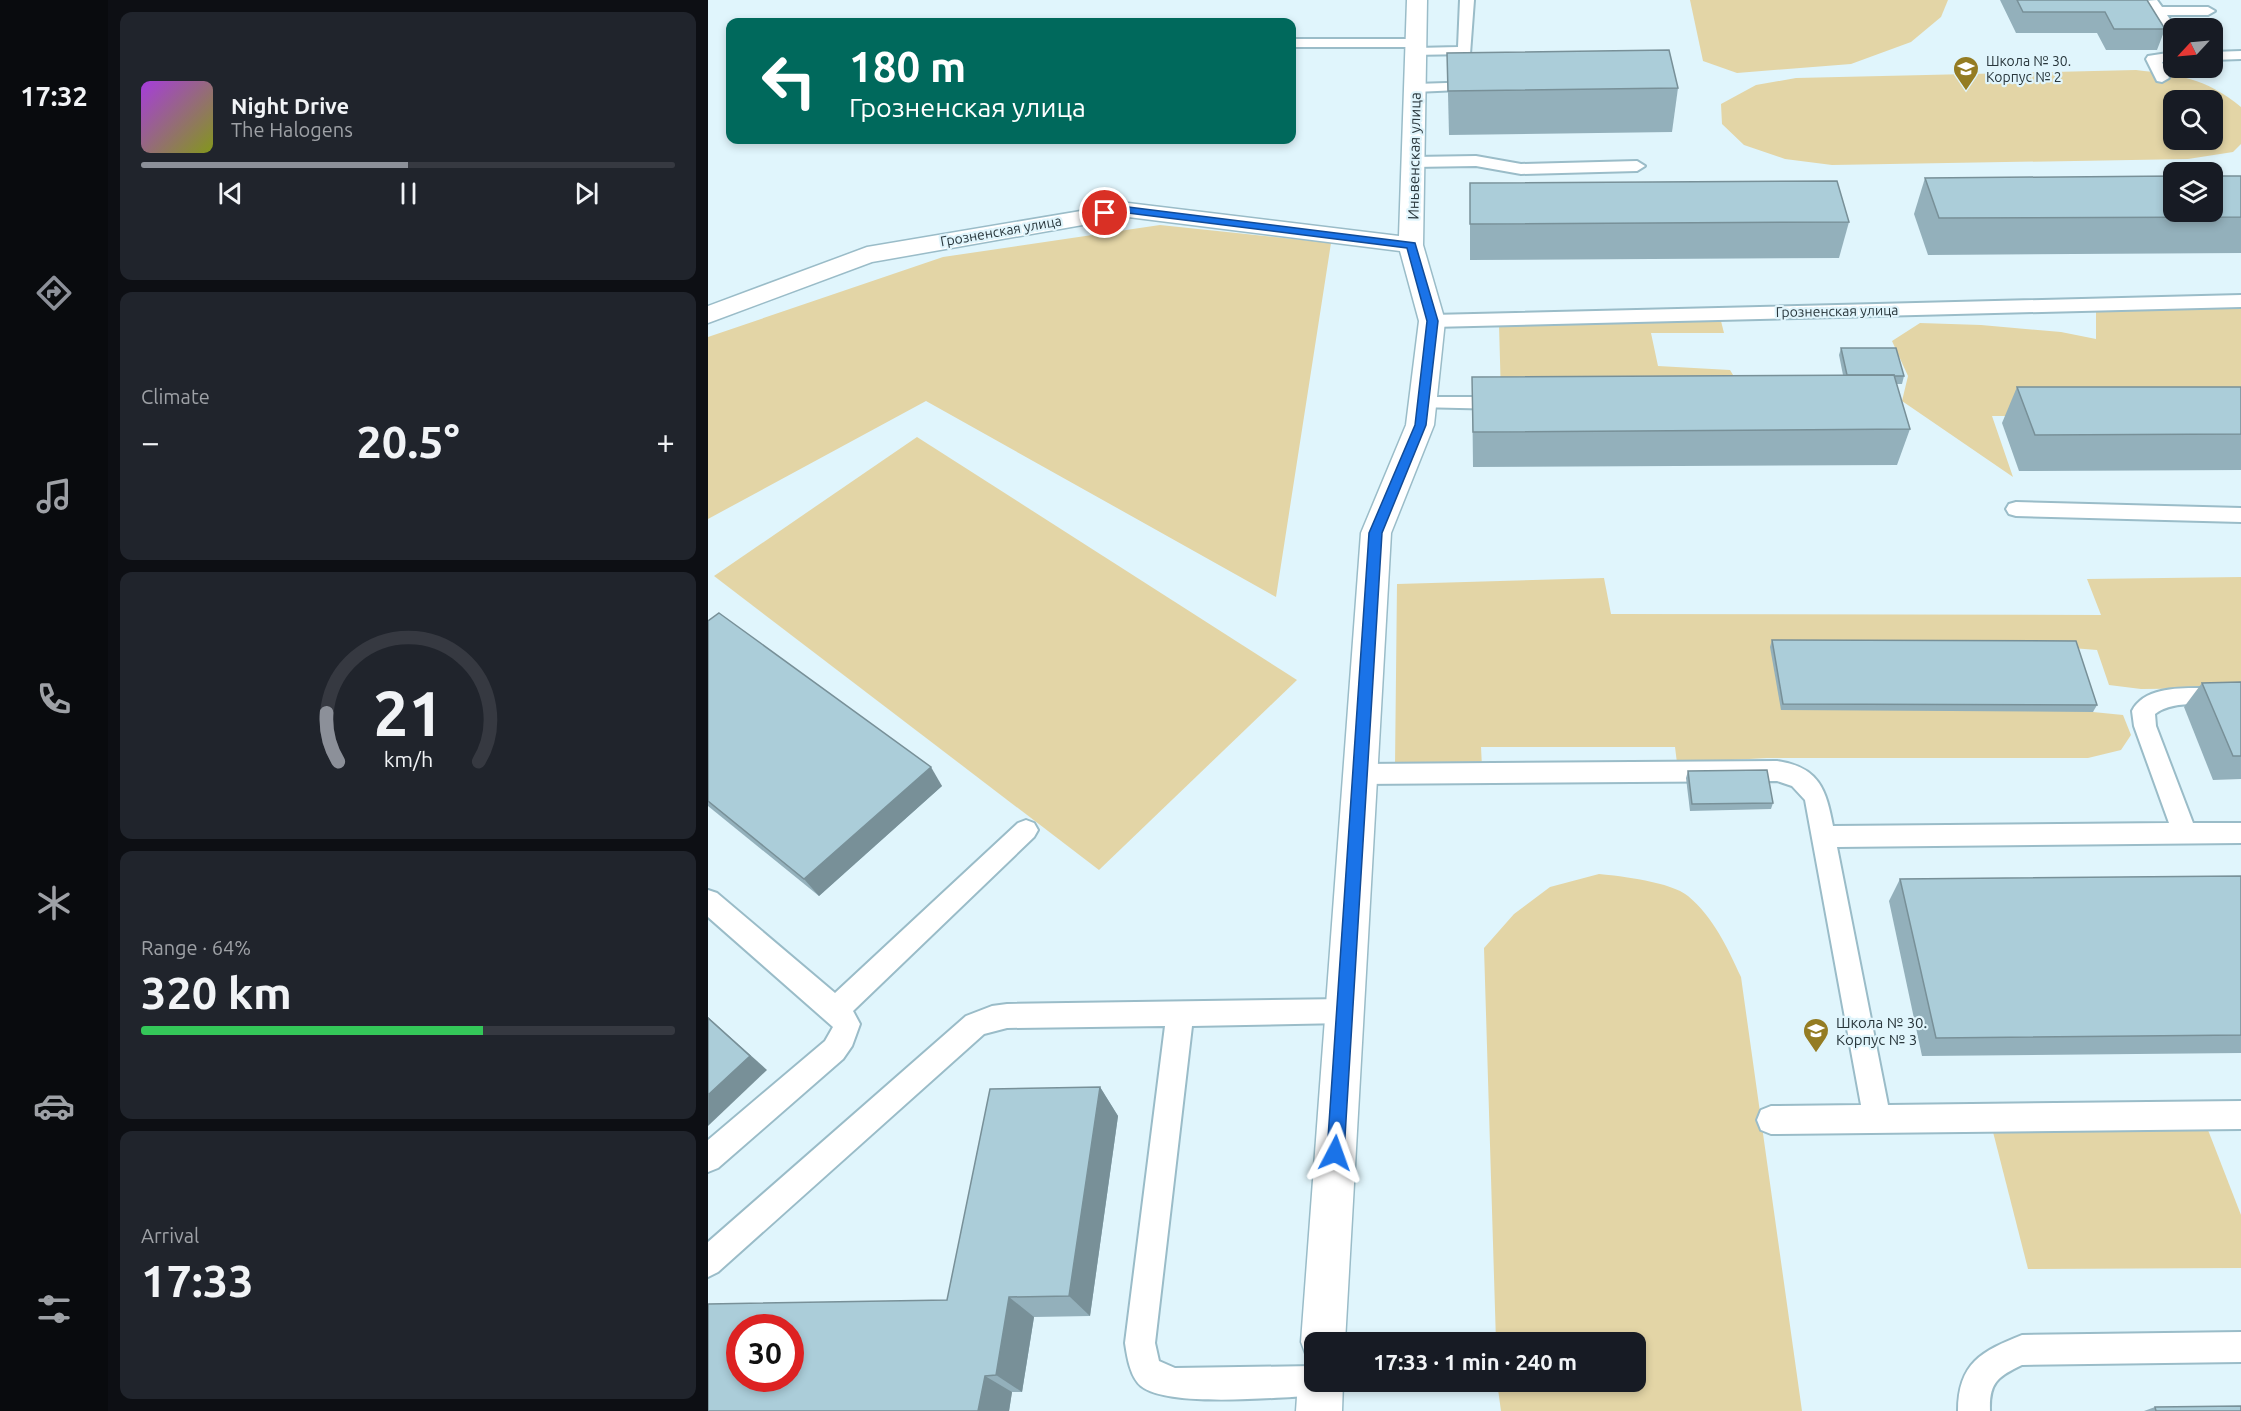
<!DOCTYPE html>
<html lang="en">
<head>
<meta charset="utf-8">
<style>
  body { margin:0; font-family:Ubuntu,sans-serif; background:#20242c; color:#f1f3f6; height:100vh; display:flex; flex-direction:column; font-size:22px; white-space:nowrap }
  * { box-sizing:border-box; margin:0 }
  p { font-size:20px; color:#9ea1a6 }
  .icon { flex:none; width:33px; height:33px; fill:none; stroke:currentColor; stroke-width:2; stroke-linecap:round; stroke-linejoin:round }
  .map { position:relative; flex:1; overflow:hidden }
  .details { display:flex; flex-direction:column; gap:12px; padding:12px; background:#0d0f14; width:600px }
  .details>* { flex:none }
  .hud { position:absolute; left:18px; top:18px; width:570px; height:126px; border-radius:12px; box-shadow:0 3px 9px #0003; background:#00695c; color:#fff; overflow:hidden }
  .needle { width:39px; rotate:244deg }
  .tools { position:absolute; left:1455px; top:18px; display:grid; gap:12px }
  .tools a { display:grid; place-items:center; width:60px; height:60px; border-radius:12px; background:#171b24; box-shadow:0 3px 9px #0003; font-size:30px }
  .speed { position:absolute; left:18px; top:1314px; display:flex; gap:12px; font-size:30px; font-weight:700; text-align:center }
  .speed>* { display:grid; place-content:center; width:78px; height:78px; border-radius:50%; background:#171b24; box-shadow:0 3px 9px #0003; line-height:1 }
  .speed .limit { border:9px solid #d22; background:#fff; color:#111 }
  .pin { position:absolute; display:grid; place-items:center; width:51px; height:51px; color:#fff; margin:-26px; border:3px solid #fff; border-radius:50%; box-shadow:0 2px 6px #0007 }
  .me { position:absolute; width:66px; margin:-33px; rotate:4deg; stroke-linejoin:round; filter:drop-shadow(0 0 4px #0008) }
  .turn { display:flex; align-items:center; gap:21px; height:126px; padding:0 24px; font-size:27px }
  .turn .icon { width:78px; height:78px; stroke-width:2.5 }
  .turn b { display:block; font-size:42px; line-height:51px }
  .big { font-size:45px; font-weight:700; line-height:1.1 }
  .details .card { flex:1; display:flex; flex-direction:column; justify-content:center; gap:9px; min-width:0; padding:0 21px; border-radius:12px; background:#20242c }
  .details .dial { align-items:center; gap:0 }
  .dial svg { height:156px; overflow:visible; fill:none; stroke:#363941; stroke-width:7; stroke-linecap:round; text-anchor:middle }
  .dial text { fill:#f1f3f6; stroke:none }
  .song { display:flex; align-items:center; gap:18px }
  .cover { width:72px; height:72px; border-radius:9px; background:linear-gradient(135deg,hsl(280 70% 55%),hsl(70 70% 35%)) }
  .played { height:6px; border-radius:3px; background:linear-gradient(90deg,#8c9099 50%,#363941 50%) }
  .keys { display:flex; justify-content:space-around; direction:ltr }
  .heat { display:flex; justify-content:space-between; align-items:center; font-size:33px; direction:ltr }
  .charge { height:9px; border-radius:4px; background:linear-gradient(90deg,#34c759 64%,#363941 0) }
  .trip { position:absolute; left:596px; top:1332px; width:342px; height:60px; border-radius:12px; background:#171b24; box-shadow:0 3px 9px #0003; font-weight:700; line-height:60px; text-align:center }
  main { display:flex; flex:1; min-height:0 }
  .menu { display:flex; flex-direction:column; width:108px; justify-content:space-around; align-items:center; background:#090b0e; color:#9ea1a6 }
  .menu .icon { width:42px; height:42px }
  .menu .on { color:#8c9099 }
  .menu b { font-size:27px; color:#f1f3f6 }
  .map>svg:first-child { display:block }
  .green { fill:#e3d5a6; fill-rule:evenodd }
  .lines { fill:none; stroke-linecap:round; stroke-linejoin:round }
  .lane-casing { stroke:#9abcc8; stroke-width:4 }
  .street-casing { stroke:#9abcc8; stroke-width:3 }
  .lane { fill:#fff; fill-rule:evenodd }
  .street { fill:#fff; fill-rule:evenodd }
  .wall { fill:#93b0bb }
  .shaded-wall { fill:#789098 }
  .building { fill:#abcdd9; stroke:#789098; stroke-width:1.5; fill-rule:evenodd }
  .route { fill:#1a73e8; stroke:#114b97; stroke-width:1.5 }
  .labels { text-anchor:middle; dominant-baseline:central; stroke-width:4.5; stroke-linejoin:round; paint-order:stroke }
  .far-poi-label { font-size:14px; fill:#29373c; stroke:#e0f5fc; text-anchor:start }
  .far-street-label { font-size:14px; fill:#29373c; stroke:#e0f5fc }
  .street-label { font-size:15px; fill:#29373c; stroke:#e0f5fc }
  .poi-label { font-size:15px; fill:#29373c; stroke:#e0f5fc; text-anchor:start }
</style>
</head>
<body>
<main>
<nav class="menu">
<b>17:32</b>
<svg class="icon on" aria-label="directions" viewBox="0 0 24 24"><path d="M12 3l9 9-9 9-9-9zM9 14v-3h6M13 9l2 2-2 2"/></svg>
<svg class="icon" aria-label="music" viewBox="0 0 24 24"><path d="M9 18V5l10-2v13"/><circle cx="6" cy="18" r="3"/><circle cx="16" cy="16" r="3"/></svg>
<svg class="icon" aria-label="phone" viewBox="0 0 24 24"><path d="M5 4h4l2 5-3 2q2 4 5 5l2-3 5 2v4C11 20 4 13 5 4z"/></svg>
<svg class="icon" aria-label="climate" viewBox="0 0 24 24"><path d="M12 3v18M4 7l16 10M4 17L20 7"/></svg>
<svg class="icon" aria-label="car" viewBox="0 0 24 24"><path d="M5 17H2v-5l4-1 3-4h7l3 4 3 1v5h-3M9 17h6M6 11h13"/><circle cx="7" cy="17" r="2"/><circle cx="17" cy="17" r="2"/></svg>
<svg class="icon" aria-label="filters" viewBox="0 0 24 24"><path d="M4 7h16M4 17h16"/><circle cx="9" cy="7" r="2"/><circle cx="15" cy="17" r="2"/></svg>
</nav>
<section class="details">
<div class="card">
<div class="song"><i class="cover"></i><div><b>Night Drive</b><p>The Halogens</p></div></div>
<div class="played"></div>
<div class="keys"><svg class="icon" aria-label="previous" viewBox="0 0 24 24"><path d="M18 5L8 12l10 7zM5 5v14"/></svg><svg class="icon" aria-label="pause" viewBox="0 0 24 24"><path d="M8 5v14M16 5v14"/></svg><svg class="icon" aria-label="next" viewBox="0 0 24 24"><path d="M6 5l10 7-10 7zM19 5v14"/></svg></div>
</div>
<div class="card"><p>Climate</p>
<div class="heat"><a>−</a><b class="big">20.5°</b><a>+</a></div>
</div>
<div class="card dial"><svg viewBox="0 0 100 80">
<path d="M14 69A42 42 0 1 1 86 69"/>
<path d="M14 69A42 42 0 0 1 8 44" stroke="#8c9099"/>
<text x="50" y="56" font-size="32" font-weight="700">21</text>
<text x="50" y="72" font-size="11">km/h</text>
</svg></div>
<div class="card"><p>Range · 64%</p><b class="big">320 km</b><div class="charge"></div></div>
<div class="card"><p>Arrival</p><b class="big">17:33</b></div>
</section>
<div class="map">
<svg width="1533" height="1411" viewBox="0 0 1533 1411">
  <rect width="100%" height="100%" fill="#e0f5fc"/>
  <g class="green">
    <path d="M982,0H1240L1233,17L1203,42L1143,64L1029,73L995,61Z"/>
    <path d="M1428,70C1471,75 1498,78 1533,107V144L1525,152L1480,159L1124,165L1077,159L1036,145L1014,124L1013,104L1048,85L1088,78ZM1466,100H1504V140H1466Z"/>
    <path d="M452,225L623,243L568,597L218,401L0,519V337L235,257Z"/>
    <path d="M1533,307V416H1284L1305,477L1194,401L1200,376L1184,341L1212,323L1273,325L1353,332L1388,339V311Z"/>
    <path d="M1013,321L1016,333H943L950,366L1022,370L1036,393L793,396L791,325Z"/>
    <path d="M209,437L589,680L391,870L6,576Z"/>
    <path d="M1533,577V688L1433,689L1401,685L1389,650L1364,648L1385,712L1415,715L1423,735L1413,750L1380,758H1059L969,763L967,747H773L774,767L687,766L689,584L896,578L903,614L1393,615L1379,579Z"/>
    <path d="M891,874C913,876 963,882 980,896C1006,918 1019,947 1033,977L1094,1411H793L789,1382H927V1342H788L776,948L806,914L842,887Z"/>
    <path d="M1500,1130L1533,1215V1268L1320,1269L1285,1132Z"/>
  </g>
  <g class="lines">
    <defs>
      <g id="lane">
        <path d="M752,0H766L762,54L703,55L701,52L708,48L750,47Z"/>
        <path d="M1449,0L1454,7H1500L1507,11L1500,15H1459L1468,28H1466V41L1461,40L1436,1Z"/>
        <path d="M584,39H708L715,43L708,47H584Z"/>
        <path d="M1533,51V59L1504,60V52Z"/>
        <path d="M1466,52V60L1454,62L1461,78L1454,82L1449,81L1438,59L1440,56Z"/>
        <path d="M769,82L776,86L774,89L707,92L700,88L707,84Z"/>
        <path d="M768,156L813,164L929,161L937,166L929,171L813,174L768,166L705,167L697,162L705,157Z"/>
        <path d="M1533,295V307L724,327L715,321L724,315Z"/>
        <path d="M715,397H794L801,399L803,403L801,407L794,409L708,407L706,403L708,399Z"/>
        <path d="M1308,502L1533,508V522L1308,516L1301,514L1298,509L1301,504Z"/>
        <path d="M1495,688L1533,689V707C1508,706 1468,698 1447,714L1448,726L1485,823H1533V843L1129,847L1180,1105L1533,1101V1129L1063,1134L1053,1130L1049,1120L1053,1110L1063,1106L1153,1105L1097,800L1084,786L1069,781L652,784L644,781L640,774L644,767L652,764L1069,761C1111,767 1118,789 1125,826L1461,823L1426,726L1424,711C1436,687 1472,688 1495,688Z"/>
        <path d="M318,820L326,823L330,830L326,837L145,1011L152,1024L144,1046L135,1059L10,1168L0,1172V1140L117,1041L125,1027L0,917V890L9,893L127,993L310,823Z"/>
        <path d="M637,999L646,1002L650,1011L646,1020L637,1023L484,1026L447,1343L451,1361L467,1368L606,1366V1382H621L617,1392L606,1396C568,1397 460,1408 433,1386C422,1377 419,1356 417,1343L457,1026L299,1028L276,1034L10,1272L0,1277V1242L258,1016L284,1006L299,1004Z"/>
        <path d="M1533,1332V1362L1314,1365C1289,1377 1281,1383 1282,1411H1250C1250,1363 1274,1351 1314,1335Z"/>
      </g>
      <g id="street">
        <path d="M699,0H719L715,245L737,321L726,425L683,533L637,1342H606V1361L599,1358L593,1342L653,533L698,425L711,321L692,251L420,217L164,262L0,323V306L159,247L420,203L691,236Z"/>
        <path d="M606,1362V1382H635L634,1411H588L590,1382L597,1366Z"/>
      </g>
    </defs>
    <use href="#lane" class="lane-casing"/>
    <use href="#street" class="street-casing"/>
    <use href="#lane" class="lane"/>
    <use href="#street" class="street"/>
  </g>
  <g class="wall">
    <path d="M1292,0H1439L1457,29L1449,50H1398L1389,33H1308Z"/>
    <path d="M739,53L970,88L964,132L741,135Z"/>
    <path d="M1533,176V253L1220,255L1206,214L1217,178Z"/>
    <path d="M762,183L1141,222L1131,258L762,260Z"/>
    <path d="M1133,348L1196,376L1194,384H1188L1202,429L1189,465L765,467L764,377L1135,375L1131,355Z"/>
    <path d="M1309,387H1533V470L1311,471L1294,423Z"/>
    <path d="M0,621L234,786L111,896L0,806Z"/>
    <path d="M1064,640L1389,705L1385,712L1073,710L1062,647Z"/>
    <path d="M1533,682V779L1505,780L1476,707L1494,683Z"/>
    <path d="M980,771L1065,803L1063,809L982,811L978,778Z"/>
    <path d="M1533,876V1053L1214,1056L1181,901L1192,879Z"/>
    <path d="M392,1087L410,1116L382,1316L326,1317L314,1392H304L301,1411H0L239,1300Z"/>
    <path d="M1447,1407L1533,1411H1436Z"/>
  </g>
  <g class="shaded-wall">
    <path d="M223,767L234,786L111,896L96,879Z"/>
    <path d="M0,1017L59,1070L0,1126Z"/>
    <path d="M392,1087L410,1116L382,1316L361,1296Z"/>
    <path d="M301,1297L326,1317L314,1392L288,1375Z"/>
    <path d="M277,1376L304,1392L301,1411H270Z"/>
  </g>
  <g class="building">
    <path d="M1309,0H1439L1457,29H1406L1397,12H1315Z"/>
    <path d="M961,50L970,88L740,91L739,53Z"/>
    <path d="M1466,176V212H1504V176H1533V217L1231,218L1217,178Z"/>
    <path d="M1129,181L1141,222L762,224V183Z"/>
    <path d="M1133,348H1188L1196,376H1186V375H1139Z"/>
    <path d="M1186,375L1202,429L765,432L764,377Z"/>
    <path d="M1309,387H1533V434L1327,435Z"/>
    <path d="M11,613L223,767L96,879L0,801V621Z"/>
    <path d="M1064,640L1368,641L1389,705L1075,704Z"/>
    <path d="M1533,682V756H1525L1494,683Z"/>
    <path d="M1059,770L1065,803L984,804L980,771Z"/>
    <path d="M1533,876V1035L1228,1038L1192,879Z"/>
    <path d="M0,1018L42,1056L0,1095Z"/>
    <path d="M392,1087L361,1296L301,1297L288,1375L277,1376L270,1411H0V1304L239,1300L282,1089ZM32,1328H82V1378H32Z"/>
    <path d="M1533,1406V1411H1448L1447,1407Z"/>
  </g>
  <path class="route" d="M420,207L707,243L730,321L718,425L674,533L636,1153L633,1159L627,1162L621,1159L619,1153L661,533L707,425L719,321L699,248L420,213L397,216L392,213Z"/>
  <defs>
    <symbol id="school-pin" viewBox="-11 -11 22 30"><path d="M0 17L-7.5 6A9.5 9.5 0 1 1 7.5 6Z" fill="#947c23" stroke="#e0f5fc"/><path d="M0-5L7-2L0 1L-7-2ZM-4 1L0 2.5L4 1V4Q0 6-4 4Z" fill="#fff"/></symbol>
  </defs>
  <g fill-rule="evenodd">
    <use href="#school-pin" x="1243" y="54" width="30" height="40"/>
    <use href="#school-pin" x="1093" y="1016" width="30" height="40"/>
  </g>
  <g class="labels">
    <g class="far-poi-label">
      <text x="1278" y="61">Школа № 30.<tspan x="1278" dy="16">Корпус № 2</tspan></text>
    </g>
    <g class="far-street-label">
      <text transform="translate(293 231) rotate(-10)">Грозненская улица</text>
      <text transform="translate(1129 311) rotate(-1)">Грозненская улица</text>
    </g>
    <g class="street-label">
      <text transform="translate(706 156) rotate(-89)">Иньвенская улица</text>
    </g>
    <g class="poi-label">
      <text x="1128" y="1022">Школа № 30.<tspan x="1128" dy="17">Корпус № 3</tspan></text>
    </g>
  </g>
</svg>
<div class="tools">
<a><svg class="needle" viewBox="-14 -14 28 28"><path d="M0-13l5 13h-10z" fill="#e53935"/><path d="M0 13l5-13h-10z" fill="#9ea1a6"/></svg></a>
<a><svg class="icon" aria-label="search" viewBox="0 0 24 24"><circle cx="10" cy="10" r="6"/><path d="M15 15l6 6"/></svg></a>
<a><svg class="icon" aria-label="layers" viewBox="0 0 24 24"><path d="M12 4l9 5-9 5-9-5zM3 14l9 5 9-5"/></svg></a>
</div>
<div class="speed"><div class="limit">30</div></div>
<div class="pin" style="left:397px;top:213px;background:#d93025"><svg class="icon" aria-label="arrive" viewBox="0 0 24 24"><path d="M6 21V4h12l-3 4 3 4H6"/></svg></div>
<svg class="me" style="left:627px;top:1153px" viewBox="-20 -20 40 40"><path d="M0-17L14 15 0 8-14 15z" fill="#1a73e8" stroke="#fff" stroke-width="4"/></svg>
<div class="trip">17:33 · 1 min · 240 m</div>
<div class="hud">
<div class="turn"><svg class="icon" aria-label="left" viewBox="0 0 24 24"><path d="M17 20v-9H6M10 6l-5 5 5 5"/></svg><div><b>180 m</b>Грозненская улица</div></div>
</div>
</div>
</main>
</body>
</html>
